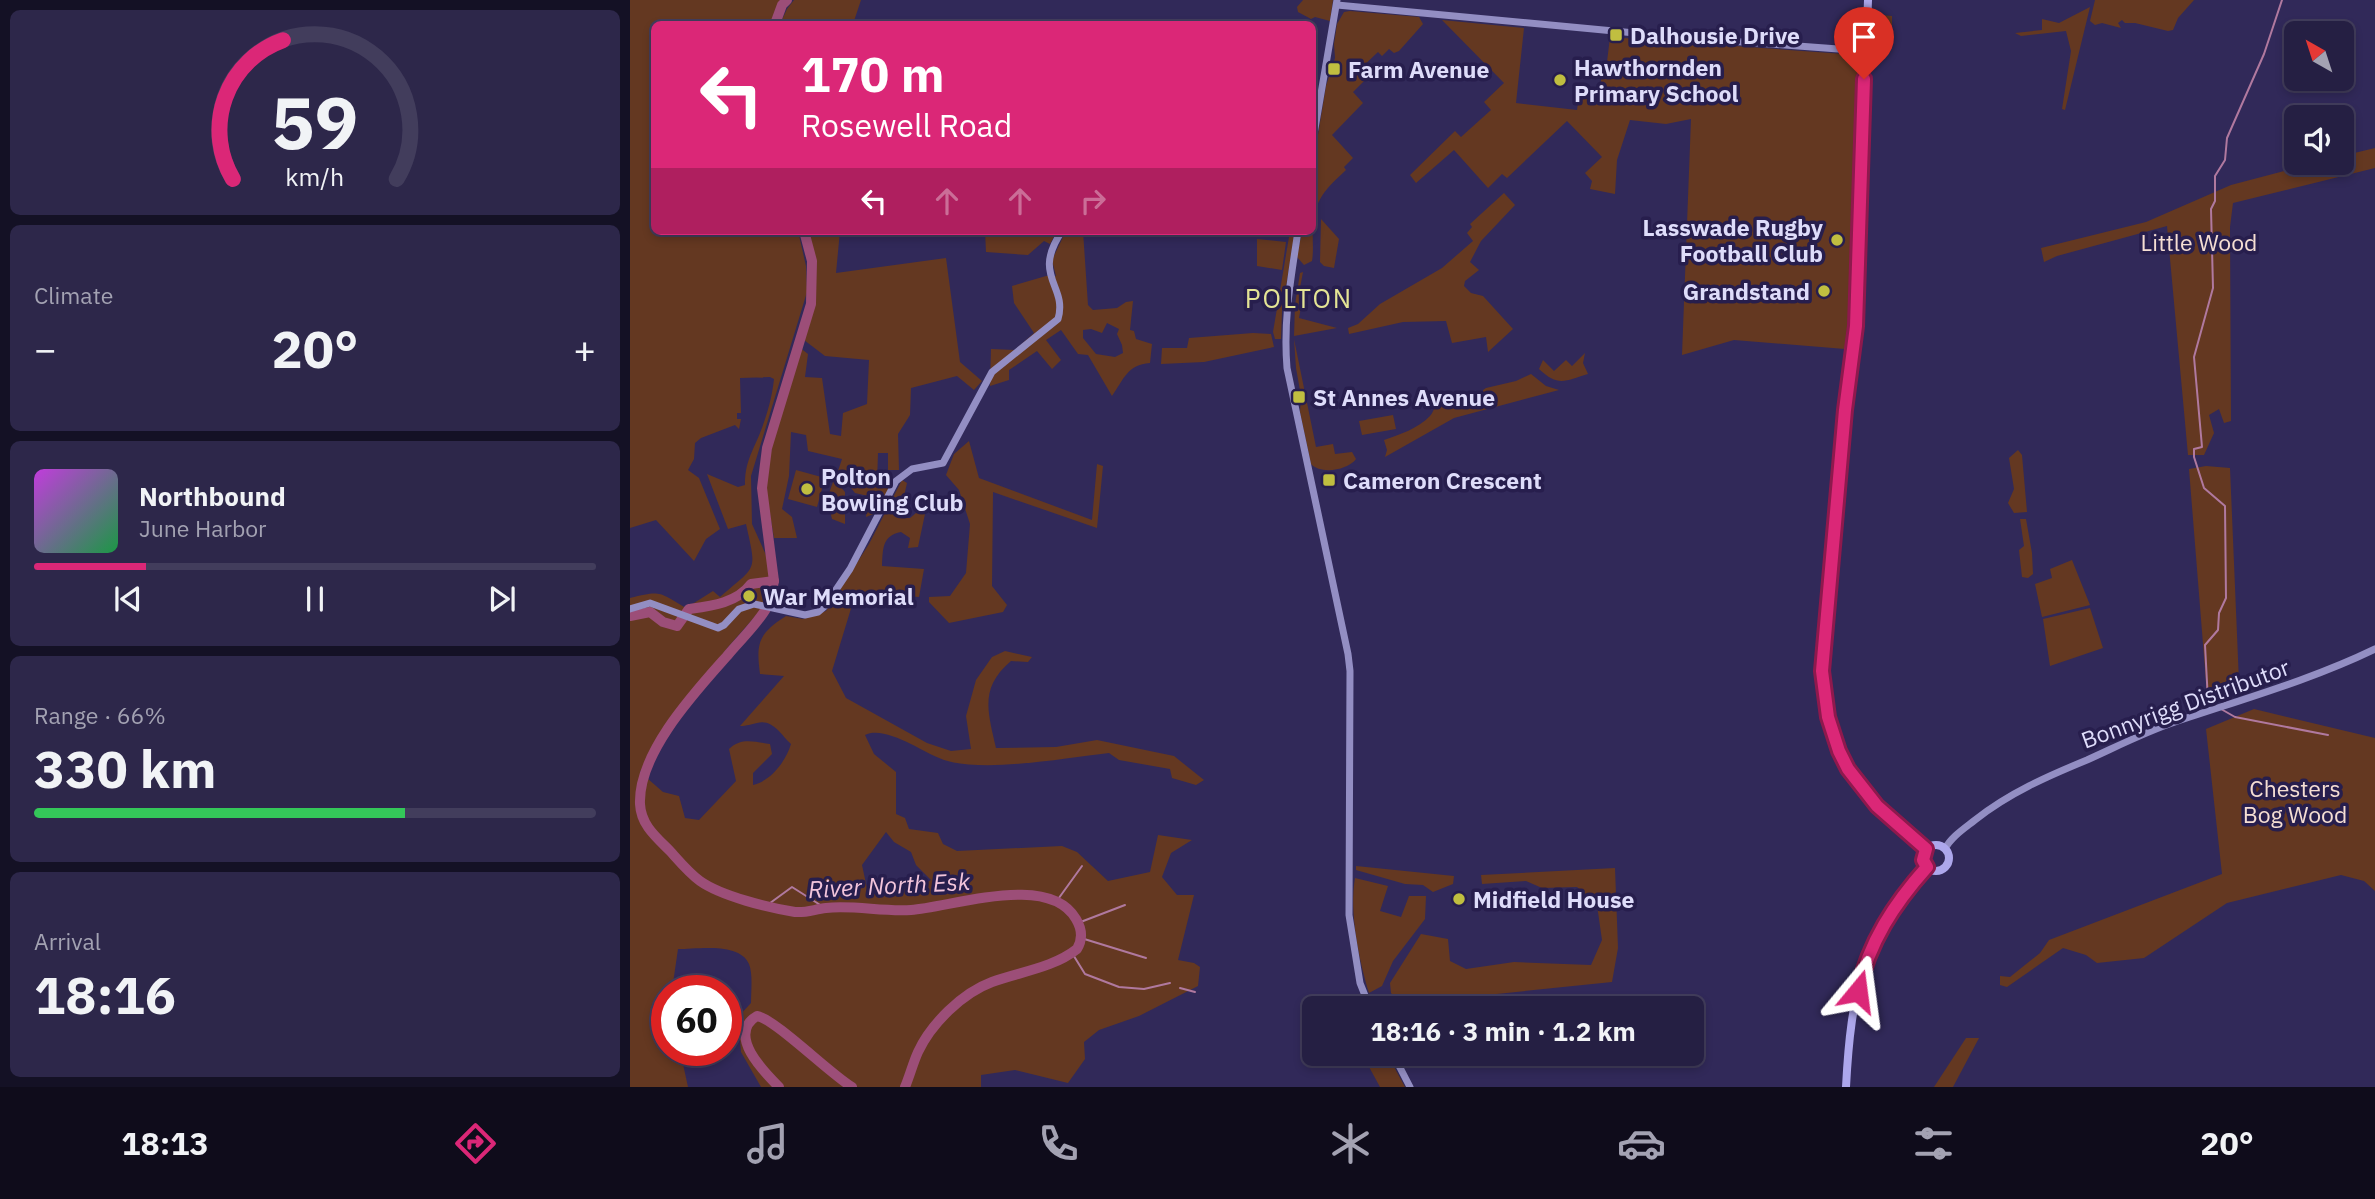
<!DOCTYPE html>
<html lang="en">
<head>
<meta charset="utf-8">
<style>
  body { margin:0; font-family:"IBM Plex Sans",sans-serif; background:#2d274a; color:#f1f3f6; height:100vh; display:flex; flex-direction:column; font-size:26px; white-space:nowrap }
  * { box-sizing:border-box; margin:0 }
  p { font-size:23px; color:#a3a2b2 }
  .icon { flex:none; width:38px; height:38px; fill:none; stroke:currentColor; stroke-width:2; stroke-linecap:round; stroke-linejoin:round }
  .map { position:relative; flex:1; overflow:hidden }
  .drawer { display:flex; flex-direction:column; gap:10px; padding:10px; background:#141125; width:630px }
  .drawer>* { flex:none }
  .guide { position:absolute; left:21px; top:21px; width:665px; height:214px; border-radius:10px; box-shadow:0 4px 10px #0003,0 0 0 2px #423d5c; background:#db2777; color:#fff; overflow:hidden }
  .needle { width:46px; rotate:321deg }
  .fabs { position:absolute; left:1654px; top:21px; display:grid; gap:14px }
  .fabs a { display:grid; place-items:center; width:70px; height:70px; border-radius:10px; background:#251f43; box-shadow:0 4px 10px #0003,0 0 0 2px #423d5c; font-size:35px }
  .speed { position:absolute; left:21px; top:975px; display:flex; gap:14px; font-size:35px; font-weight:700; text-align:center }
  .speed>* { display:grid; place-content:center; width:91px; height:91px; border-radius:50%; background:#251f43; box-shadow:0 4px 10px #0003,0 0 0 2px #423d5c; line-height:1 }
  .speed .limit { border:10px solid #d22; background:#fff; color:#111 }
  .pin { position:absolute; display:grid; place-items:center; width:60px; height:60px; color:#fff; margin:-72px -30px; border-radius:50% 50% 50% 0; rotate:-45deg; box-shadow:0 0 7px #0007 }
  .pin .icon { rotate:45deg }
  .me { position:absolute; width:77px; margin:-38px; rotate:16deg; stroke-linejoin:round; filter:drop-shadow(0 0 5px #0008) }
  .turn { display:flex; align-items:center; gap:24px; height:147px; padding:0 35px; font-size:32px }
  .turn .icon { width:91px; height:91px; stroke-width:2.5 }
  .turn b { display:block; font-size:49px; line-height:60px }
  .lanes { display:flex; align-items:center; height:66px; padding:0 35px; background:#0003; justify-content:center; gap:35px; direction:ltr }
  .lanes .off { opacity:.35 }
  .big { font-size:52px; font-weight:800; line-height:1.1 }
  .drawer .card { flex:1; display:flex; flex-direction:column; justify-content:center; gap:10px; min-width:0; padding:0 24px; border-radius:10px; background:#2d274a }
  .drawer .dial { align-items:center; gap:0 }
  .dial svg { height:182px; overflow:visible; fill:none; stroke:#423d5c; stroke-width:7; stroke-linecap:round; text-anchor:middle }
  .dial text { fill:#f1f3f6; stroke:none }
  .song { display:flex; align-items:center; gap:21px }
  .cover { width:84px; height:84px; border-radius:10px; background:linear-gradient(135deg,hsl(290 70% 55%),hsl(140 70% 35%)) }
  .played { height:7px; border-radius:4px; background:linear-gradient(90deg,#db2777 20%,#423d5c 20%) }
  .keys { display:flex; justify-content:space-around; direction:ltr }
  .heat { display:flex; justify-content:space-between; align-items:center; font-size:38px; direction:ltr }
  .charge { height:10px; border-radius:5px; background:linear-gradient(90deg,#34c759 66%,#423d5c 0) }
  .trip { position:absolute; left:672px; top:996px; width:402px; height:70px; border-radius:10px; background:#251f43; box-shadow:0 4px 10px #0003,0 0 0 2px #423d5c; font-weight:800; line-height:70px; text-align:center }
  .menu { display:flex; height:112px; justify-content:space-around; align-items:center; background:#0f0c1b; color:#a3a2b2 }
  .menu .icon { width:49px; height:49px }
  .menu .active { color:#db2777 }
  .menu b { font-size:32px; color:#f1f3f6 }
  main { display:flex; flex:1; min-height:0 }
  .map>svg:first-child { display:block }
  .green { fill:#643821; fill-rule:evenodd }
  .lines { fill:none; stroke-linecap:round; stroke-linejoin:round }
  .stream { stroke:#b0799f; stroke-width:2 }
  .river { stroke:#9c4e78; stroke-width:10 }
  .secondary { stroke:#938ec3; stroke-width:7 }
  .primary { stroke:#ada7ec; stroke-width:8 }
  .route-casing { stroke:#8e194d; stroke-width:18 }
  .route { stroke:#db2777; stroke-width:12 }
  .poi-dot { fill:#c0be40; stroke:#271e4d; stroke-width:2.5 }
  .labels { text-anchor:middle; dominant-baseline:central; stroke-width:7; stroke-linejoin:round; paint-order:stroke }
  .poi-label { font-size:23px; font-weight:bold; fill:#dedcfa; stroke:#271e4d; text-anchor:start }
  .park-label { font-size:23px; fill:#f5ded3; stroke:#271e4d }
  .street-label { font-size:23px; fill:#dedcfa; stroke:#271e4d }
  .water-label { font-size:24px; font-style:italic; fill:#f3c5db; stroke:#271e4d }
  .quarter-label { font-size:26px; letter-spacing:2px; fill:#e4e495; stroke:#271e4d }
</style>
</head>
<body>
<main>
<section class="drawer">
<div class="card dial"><svg viewBox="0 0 100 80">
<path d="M14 69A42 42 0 1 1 86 69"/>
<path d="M14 69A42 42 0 0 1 36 8" stroke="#db2777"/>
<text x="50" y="56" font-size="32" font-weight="700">59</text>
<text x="50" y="72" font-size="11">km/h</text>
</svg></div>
<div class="card"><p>Climate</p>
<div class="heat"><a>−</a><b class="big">20°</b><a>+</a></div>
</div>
<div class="card">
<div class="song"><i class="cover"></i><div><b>Northbound</b><p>June Harbor</p></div></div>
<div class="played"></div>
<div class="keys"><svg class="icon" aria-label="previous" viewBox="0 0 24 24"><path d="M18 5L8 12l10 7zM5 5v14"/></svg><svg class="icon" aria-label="pause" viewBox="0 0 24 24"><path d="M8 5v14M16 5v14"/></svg><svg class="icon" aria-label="next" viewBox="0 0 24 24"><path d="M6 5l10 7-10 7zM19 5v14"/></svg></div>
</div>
<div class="card"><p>Range · 66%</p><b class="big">330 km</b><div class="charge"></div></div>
<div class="card"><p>Arrival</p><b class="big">18:16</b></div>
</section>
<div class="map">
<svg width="1745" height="1087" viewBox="0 0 1745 1087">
  <rect width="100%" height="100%" fill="#312959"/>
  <g class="green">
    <path d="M0,0H150L143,24H24V231H168L176,266L177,292L121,476L122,524L136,555L141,577L136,599L128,613L98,647L31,736L10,772L33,792L49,796L55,818L69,820L106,781L99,749C111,737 125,742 140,744L142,754L123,773V785C141,781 156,761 161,744C151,735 143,719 127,723C121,724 117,726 110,726L154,676L130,674C126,643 128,634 156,616L173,619L196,611L239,544L272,480L277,483L269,518H280L286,513L295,514L288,547L278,548L280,538L271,532C252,536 253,548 252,566L294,569L289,597L226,592L202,671L216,698L297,743L321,751L341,749L336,716L346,680L362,657L375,651L402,657L398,662L381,661C349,688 358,712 366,748L426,747L467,740L544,756L574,780L566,785L542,778L540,769L489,760L479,753C434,758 356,773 314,760C293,753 256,725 235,735L244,754L266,772V814L275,818L279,829L308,833L313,844L327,851L432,846L447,852L478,881L520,872L528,835L562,840L541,853L532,877L547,895H564L548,960L564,963L570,967L568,986L509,1016L469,1030L454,1042L455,1059L438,1083L385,1070L351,1075V1087H131L111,1052L108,1017L121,1003C121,991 123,974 119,964C110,942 67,949 48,949L42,990H37V1050H50L58,1087H0V598C31,590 29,592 56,608L83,591L90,597C127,565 127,573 116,524L98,529L77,474L108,487L115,485C115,462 122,453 130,433C137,415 142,398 144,379L140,377L110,378L111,413H107V419H111L109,429L105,425L71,438L65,443L64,459L58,470L69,478L90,529L76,539L64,561L26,520L0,528ZM256,832L264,842L281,852L286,865L301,880L283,891L265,887L238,893L232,865Z"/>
    <path d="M164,0H231L223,24H150L157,9Z"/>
    <path d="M673,0H703L700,21L685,17L681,19L668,12L667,7Z"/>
    <path d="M1465,0H1564L1548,18L1543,30L1538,31L1505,23H1495L1492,20L1488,23L1491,28L1472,23L1465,25L1460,21Z"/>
    <path d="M1460,7L1435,110L1432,109L1441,51L1436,31L1391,36L1385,33L1412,30V19L1429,23Z"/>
    <path d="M720,11L789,17L793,24L769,51L764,53L759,49L752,56L748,52L729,70L734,81L723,92L733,103L702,135L723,158L714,167L716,170C696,189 685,198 683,227C682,239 684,249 682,261L674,265L667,257L672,231H682L683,165L696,86L705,58L704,44L707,24L714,12Z"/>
    <path d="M1251,15L1262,16V46L1248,48V40L1242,39L1243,21Z"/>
    <path d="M812,20L894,28L886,103L947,110L949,96L969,98L973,62H977L980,37L1228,55L1224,222L1220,273L1223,271L1215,349L1104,340L1052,355L1061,119L1036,124L1000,120L987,160L985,194L960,189L962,181L955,173L972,157L937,121L877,178L872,174L858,188L824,150L786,183L780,175L825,131L831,137L861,110L854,102L874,83Z"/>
    <path d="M1745,148V168L1603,203L1600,227L1601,421L1594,423L1589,409L1579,415L1584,433L1574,455H1558L1537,226L1427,256L1414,262L1411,248L1516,222L1601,185L1685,163H1712V156Z"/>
    <path d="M874,193L885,205L851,241L840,262L849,270L835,281L834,286L841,293L853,296L883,329L858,352L856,337L822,343L816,321L773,322L719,334L718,328L728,324L750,304L812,268L843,241L837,233L842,227L840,224Z"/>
    <path d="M691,219L709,239L704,268L694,266L690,262Z"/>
    <path d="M179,231H210L206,273L316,258L330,362L352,381L344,390L327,376L281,388L280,415L268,434L269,470H258V453H248L247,483L264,481L246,513L236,517L238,496L225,493L208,471L212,459L178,451L176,435L161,432L159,476L152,509L162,517L167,538H144L135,485L146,424L169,347L178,354L175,377L192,378L200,434L211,436L213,413L237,404L239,360L195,356L174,340C187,296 190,276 179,231Z"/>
    <path d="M355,231H427L420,244L414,241L398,255L356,252Z"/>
    <path d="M436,231H453L458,305L463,310L487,308L496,302L503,301L500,330L504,331L506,339L522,344L520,363C497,365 494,379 482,396L458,355L448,354L431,330L416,340L431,360L422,369L407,351L379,370V380L360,386L361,349L385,350L404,333L384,303L382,286L416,276H426L422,260ZM477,323L489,329L487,334L492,345L493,353L485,357L466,354L453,338V330L461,329L472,333Z"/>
    <path d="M660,231H665L652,311L651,339H645L643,332Z"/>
    <path d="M627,239L656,242L652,270L627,266Z"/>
    <path d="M673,272L669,293L673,296L669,318L707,328L664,336L665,305L670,273Z"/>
    <path d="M623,333L641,334L644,347L574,362L531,364L532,348H557L559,338Z"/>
    <path d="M664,339L686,447L703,444L705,454L722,452L726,459C718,470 691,475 681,464L670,412L671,396L666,368Z"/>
    <path d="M955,353L953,363L958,374C935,381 928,387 909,369L913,360L924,371L936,360L942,366Z"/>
    <path d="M901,374L916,386L929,390L824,418L755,457L757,450L754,440C769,435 789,428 800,416C806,409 804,402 812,397L814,404L854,396L853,390L856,388L886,381Z"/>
    <path d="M763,415L766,429L732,435L729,421Z"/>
    <path d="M339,441L349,478L462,520L467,464L473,466L467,528L363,492L362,586L377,605L373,612L319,623L299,602V597L320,596L336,573L340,524L329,490L316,475L324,454Z"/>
    <path d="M1388,450L1392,455L1397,512L1384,513L1378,503L1384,489L1379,458Z"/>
    <path d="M1576,466L1600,468L1609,682L1577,694L1559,469Z"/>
    <path d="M166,470L195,478L187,507L158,499Z"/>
    <path d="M204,479L215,492V524L202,519L197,499Z"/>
    <path d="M1390,519H1396L1402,553L1403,574L1398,578L1392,577L1389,550L1394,546Z"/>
    <path d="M1442,560L1460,605L1412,617L1405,584L1422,578L1420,569Z"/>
    <path d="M1460,608L1473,648L1420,666L1413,619Z"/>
    <path d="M1624,709L1745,738V891L1734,881L1711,875L1597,903L1514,958L1467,963L1456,955L1433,948L1377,987L1370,985V976L1380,977L1410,953L1419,940L1592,874L1576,729Z"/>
    <path d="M726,866L824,876L823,884L803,892L793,885L775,884L726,870Z"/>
    <path d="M985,868L988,948L982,982L769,1004L761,993L760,983L791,934L818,939L820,961L836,969L884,962L961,965L972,940L967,905L947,887L912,888L896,881L852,884L851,875Z"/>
    <path d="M725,878L758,886L750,911L771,917L779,896H796L795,919L763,961L752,986L739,993C729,960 719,912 725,878Z"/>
    <path d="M1336,1038H1349L1323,1087H1304Z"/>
    <path d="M732,1054H757L775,1087H750Z"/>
  </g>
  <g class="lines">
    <g class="stream">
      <path d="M1587,706L1578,701L1575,645L1588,630L1589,613L1596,598L1595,506L1574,488L1564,457V449L1572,447L1564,357L1583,288L1581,209L1585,201V176L1595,160L1597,138L1634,54L1652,0"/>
      <path d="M1591,709L1605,717L1698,735"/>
      <path d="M426,902L452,866"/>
      <path d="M136,906L162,887L195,908"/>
      <path d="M448,923L495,905"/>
      <path d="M451,938L516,958"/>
      <path d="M442,953L455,974L489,987L514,989L540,983"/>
      <path d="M550,988L565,992"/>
    </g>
    <g class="river">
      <path d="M145,24L152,5L157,0"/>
      <path d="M174,231L182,261L181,304L137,448L132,488L144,581C142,590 141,599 137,607C127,625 110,640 97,656C65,692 8,753 10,804C11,825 26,837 40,851C49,861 59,873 70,881C91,896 139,908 165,912C177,913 185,909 196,908C224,905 253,912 281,910C323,907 419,872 446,919C452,929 453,939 447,949C423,968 389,972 362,982C332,993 301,1024 288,1052C283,1063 280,1075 275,1087"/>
      <path d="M0,616L20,612L33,622L47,626L59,609C81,606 107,603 121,584L144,581"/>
      <path d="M149,1087C134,1072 96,1034 127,1016C145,1019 199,1073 222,1087"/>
    </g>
    <g class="secondary">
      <path d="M707,5L1058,38L1235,51"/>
      <path d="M682,146L707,0"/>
      <path d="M668,231C661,278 653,320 657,368L718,654L720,671L719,915L730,983L740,1008"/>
      <path d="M0,609L20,603L88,628L94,625L109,609L124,604L175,615L188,612L195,606L220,569L266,481L282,469L313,463L362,372L428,319C438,285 401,277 432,231"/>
      <path d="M1315,849C1321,837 1335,828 1345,820C1379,793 1418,776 1457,760C1486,747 1515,732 1545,722C1613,699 1681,680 1745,649"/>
      <path d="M763,1054L780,1087"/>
    </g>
    <g class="primary">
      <path d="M1238,0L1226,326L1215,410L1193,632L1192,671L1198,717L1209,751L1218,769L1247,806L1296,849"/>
      <circle cx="1306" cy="858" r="13"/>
      <path d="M1216,1087C1221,992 1232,940 1297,868"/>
    </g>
  </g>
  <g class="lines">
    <defs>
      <path id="route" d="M1228,991C1239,942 1264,904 1297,867L1293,860L1296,849L1247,806L1218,769L1209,751L1198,717L1192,671L1215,410L1226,326L1234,79"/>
    </defs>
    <use href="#route" class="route-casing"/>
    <use href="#route" class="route"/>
  </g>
  <g class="poi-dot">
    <rect x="979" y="28" width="14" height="14" rx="3.5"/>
    <rect x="697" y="62" width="14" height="14" rx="3.5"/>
    <circle cx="930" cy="80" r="7"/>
    <circle cx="1207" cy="240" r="7"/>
    <circle cx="1194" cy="291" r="7"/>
    <rect x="662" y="390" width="14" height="14" rx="3.5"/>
    <rect x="692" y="473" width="14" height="14" rx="3.5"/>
    <circle cx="177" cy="489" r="7"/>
    <circle cx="119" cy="596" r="7"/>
    <circle cx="829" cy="899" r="7"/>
  </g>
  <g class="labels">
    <g class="poi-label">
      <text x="1000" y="35">Dalhousie Drive</text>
      <text x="944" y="67">Hawthornden<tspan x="944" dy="26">Primary School</tspan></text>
      <text x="718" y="69">Farm Avenue</text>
      <text x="1193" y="227" text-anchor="end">Lasswade Rugby<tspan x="1193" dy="26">Football Club</tspan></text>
      <text x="1180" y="291" text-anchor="end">Grandstand</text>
      <text x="683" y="397">St Annes Avenue</text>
      <text x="191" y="476">Polton<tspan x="191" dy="26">Bowling Club</tspan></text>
      <text x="713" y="480">Cameron Crescent</text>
      <text x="133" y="596">War Memorial</text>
      <text x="843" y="899">Midfield House</text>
    </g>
    <g class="park-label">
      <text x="1569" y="242">Little Wood</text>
      <text x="1665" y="788">Chesters<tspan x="1665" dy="26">Bog Wood</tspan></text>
    </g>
    <g class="street-label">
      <text transform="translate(1555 703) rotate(-20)">Bonnyrigg Distributor</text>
    </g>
    <g class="water-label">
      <text transform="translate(259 885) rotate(-3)">River North Esk</text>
    </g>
    <g class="quarter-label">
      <text x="669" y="298">POLTON</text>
    </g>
  </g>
</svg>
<div class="fabs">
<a><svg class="needle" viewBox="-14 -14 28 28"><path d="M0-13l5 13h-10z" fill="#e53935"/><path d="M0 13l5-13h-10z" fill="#a3a2b2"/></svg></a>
<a><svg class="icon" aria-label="sound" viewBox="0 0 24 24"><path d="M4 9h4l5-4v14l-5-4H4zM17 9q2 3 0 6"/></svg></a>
</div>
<div class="speed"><div class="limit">60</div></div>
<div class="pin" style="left:1234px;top:79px;background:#d93025"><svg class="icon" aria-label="arrive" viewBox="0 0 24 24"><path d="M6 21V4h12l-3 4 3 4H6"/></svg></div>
<svg class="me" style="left:1228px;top:991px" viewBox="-20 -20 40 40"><path d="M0-17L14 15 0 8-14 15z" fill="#db2777" stroke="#fff" stroke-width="4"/></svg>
<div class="trip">18:16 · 3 min · 1.2 km</div>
<div class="guide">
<div class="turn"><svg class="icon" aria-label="left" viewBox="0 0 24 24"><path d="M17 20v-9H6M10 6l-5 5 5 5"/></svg><div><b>170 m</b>Rosewell Road</div></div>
<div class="lanes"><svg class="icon" aria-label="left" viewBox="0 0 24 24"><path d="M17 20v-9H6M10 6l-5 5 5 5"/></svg><svg class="icon off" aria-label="ahead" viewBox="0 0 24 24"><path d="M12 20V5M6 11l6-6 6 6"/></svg><svg class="icon off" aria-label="ahead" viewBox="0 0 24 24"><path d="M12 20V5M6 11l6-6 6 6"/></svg><svg class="icon off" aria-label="right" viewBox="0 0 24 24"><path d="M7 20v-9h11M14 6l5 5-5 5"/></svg></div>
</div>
</div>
</main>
<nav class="menu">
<b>18:13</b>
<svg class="icon active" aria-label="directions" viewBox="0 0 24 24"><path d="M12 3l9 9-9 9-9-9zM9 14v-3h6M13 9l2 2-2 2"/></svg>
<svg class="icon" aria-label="music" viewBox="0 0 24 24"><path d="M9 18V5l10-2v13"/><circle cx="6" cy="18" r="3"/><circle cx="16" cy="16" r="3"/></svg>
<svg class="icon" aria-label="phone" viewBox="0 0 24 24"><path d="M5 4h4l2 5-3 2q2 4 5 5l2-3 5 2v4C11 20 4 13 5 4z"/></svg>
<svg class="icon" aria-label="climate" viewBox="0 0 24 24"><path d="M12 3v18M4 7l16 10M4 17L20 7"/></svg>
<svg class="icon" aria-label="car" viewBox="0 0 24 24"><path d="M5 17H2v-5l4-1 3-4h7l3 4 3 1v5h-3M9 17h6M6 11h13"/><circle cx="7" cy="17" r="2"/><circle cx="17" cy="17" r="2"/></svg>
<svg class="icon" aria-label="filters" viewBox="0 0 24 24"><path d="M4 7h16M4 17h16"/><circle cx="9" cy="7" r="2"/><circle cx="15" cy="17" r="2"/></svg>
<b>20°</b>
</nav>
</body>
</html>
